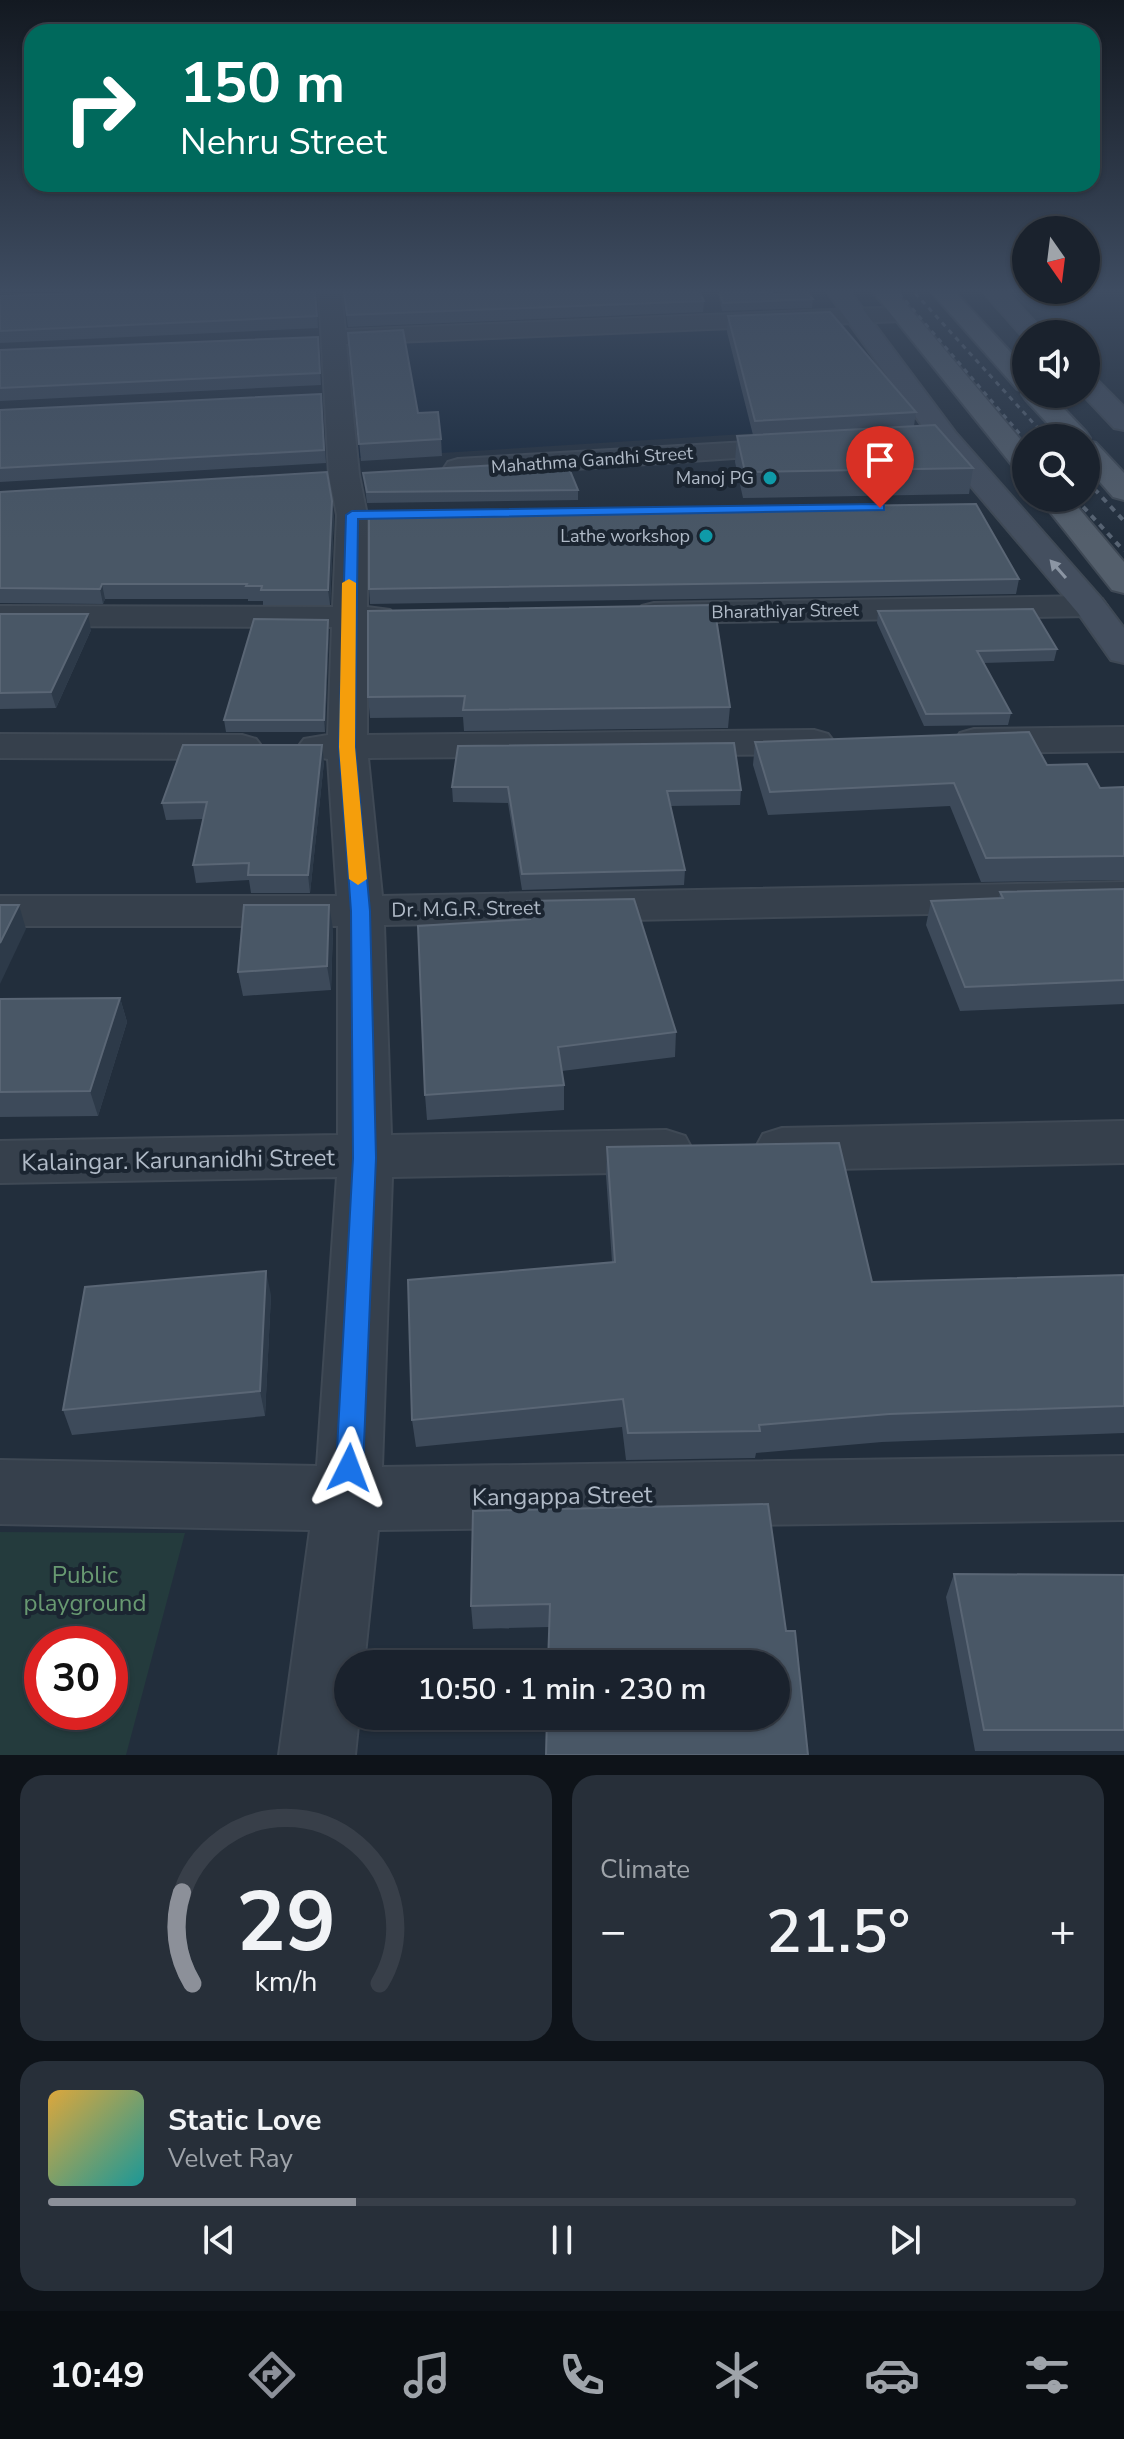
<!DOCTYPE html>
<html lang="en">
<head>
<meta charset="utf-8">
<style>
  body { margin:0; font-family:"Nunito Sans",sans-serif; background:#272f39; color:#f1f3f6; height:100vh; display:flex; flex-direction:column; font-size:30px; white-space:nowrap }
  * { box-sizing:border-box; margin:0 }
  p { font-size:26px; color:#9fa4aa }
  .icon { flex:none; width:44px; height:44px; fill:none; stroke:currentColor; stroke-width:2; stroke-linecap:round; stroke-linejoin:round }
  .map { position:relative; height:1755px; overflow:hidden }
  .side { display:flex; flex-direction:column; gap:20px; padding:20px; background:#0e1319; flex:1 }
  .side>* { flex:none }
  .guide { position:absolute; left:24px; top:24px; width:1076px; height:168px; border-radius:24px; box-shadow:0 2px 6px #0004,0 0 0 2px #383f49; background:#00695c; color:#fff; overflow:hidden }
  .needle { width:52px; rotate:166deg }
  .tools { position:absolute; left:1012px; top:216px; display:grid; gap:16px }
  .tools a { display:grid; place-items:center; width:88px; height:88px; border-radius:50%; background:#1a222d; box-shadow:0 2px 6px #0004,0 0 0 2px #383f49; font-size:40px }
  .speed { position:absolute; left:24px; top:1626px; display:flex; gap:16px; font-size:40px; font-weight:700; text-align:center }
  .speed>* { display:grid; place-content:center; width:104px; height:104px; border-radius:50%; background:#1a222d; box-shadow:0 2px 6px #0004,0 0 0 2px #383f49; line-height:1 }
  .speed .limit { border:12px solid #d22; background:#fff; color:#111 }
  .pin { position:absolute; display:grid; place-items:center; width:68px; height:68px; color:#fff; margin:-82px -34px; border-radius:50% 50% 50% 0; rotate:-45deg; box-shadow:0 0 8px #0007 }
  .pin .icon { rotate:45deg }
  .me { position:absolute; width:88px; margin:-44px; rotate:3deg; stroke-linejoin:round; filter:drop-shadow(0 0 6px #0008) }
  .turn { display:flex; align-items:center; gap:28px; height:168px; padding:0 24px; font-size:36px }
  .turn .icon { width:104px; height:104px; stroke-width:2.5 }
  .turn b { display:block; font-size:56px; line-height:68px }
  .big { font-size:60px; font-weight:600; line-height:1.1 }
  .side .card { flex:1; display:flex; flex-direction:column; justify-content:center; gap:12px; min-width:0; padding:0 28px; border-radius:24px; background:#272f39 }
  .side .dial { align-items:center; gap:0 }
  .dial svg { height:208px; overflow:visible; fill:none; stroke:#383f49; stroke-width:7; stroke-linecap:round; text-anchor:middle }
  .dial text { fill:#f1f3f6; stroke:none }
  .song { display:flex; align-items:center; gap:24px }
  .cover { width:96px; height:96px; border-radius:12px; background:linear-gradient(135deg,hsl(40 70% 55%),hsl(180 70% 35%)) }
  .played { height:8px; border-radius:4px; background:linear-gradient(90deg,#8c9099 30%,#383f49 30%) }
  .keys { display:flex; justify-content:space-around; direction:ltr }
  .heat { display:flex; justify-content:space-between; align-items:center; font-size:44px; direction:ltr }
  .side .tiles { flex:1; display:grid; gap:20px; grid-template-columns:1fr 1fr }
  .card:last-child { grid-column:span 2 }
  .trip { position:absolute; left:334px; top:1650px; width:456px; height:80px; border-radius:40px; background:#1a222d; box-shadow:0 2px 6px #0004,0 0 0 2px #383f49; font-weight:600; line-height:80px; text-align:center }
  .tabs { display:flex; height:128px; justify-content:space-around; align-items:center; background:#0a0e12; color:#9fa4aa }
  .tabs .icon { width:56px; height:56px }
  .tabs .active { color:#8c9099 }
  .tabs b { font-size:36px; color:#f1f3f6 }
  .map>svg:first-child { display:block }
  .green { fill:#243b3d; fill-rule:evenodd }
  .water { fill:#15263a }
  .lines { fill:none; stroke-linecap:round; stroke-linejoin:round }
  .street-casing { stroke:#3f4955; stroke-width:4 }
  .secondary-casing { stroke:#3f4955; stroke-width:4 }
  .primary-casing { stroke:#3f4955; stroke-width:4 }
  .street { fill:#36404c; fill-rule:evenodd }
  .secondary { fill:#444f5f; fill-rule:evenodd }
  .primary { fill:#545f6c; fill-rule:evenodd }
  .rail-far1 { stroke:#586473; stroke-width:3; stroke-dasharray:5 5; stroke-linecap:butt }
  .rail { stroke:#586473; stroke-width:4; stroke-dasharray:6 6; stroke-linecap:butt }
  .wall { fill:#3d4a5a }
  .shaded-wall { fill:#2d3a49 }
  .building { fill:#495766; stroke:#5a6675; stroke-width:2 }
  .oneway { fill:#8b95a3 }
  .route { fill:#1a73e8; stroke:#114b97; stroke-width:2 }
  .slow { fill:#f59e0b }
  .culture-dot { fill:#0f9aa8; stroke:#1b2531; stroke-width:3 }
  .labels { text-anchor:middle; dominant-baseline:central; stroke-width:8; stroke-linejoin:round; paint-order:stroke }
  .far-street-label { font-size:18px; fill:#b1bbc8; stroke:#1b2531 }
  .far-poi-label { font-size:18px; fill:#b1bbc8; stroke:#1b2531; text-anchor:end }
  .street-label { font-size:20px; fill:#b1bbc8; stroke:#1b2531 }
  .near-street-label { font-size:24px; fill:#b1bbc8; stroke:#1b2531 }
  .near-park-label { font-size:24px; fill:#689971; stroke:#1b2531 }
</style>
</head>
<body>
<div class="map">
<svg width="1124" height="1755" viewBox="0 0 1124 1755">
  <rect width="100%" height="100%" fill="#222e3c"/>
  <path class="green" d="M0,1532L185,1533L126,1755H0ZM42,1644H110V1712H42Z"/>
  <path class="water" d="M729,326L794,431L359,458L353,340Z"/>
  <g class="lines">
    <defs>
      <g id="street">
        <path d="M319,293H341L345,330L902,307L910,309L914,314L910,319L902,321L346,344L359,475L367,515V607L390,610L395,617L390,624L367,627V735L814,730L828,734L834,742L828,750L814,754L368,758L382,896L1124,882V910L384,925L391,1135L666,1130L685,1136L693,1151L685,1166L666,1172L392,1177L382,1467L1124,1456V1520L378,1530L364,1664H348V1716H359L355,1755H279L310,1530L0,1524V1460L317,1466L337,1177L0,1183V1141L338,1135V926H0V896H337L328,759L304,755L298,747L304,739L328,735L332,627L0,626V606L333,607L337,515L329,475Z"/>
        <path d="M796,439L806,441L810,447L806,453L458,477L448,474L444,468L448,462L458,459Z"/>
        <path d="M1090,596L1102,599L1107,606L1102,613L1090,616L654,623L642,620L637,613L642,606L654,603Z"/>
        <path d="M1124,727V751L974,753L960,749L955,741L960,733L974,729Z"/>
        <path d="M0,734L242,735L256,739L262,747L256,755L242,759L0,758Z"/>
        <path d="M1124,1121V1163L782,1170L763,1164L755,1149L763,1134L782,1128Z"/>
      </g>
      <g id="secondary">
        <path d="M828,293H851L955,432L1102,599L1124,628V663L1111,660L1078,613L935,444Z"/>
        <path d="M984,293H1008L1046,334H1026L1025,339Z"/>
        <path d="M1086,375L1095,378L1124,407V430L1114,428L1082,394H1086Z"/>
      </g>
      <g id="primary">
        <path d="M874,293H897L1026,446V473L1016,470Z"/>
        <path d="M932,293H956L1026,369V394H1050L1086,432L1090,438L1088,441L1096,443L1124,473V500L1113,497L1086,466V438H1061L1026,400L1022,394L1024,391L1017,389Z"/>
        <path d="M1039,498H1070L1124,562V593L1112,590Z"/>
      </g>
    </defs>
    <use href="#street" class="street-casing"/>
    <use href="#secondary" class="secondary-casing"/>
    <use href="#primary" class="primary-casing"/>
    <use href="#street" class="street"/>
    <use href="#secondary" class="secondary"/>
    <use href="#primary" class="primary"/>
    <g class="rail-far1">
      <path d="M899,293L1026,441"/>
      <path d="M915,293L1047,438"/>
    </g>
    <g class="rail">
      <path d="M1086,480L1124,521"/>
      <path d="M1075,498L1124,551"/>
    </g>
  </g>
  <g class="wall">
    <path d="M85,293H316L318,328L0,343V296Z"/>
    <path d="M343,293L704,301L703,312L348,327Z"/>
    <path d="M718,293H772L773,294L813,299L812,308L722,311Z"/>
    <path d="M728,316L916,412L914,426L973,468L969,494L743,498L735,462L737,436L753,435L727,332Z"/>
    <path d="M348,333L441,439L442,456L361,461Z"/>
    <path d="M319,349L321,385L0,401V350Z"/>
    <path d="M322,407L326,463L0,482V410Z"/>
    <path d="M363,473L578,490V500L367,503Z"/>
    <path d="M0,492L334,515L330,605H263V601H248V599H105L103,604L0,603Z"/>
    <path d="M1019,579L1016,594L370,604L369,589Z"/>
    <path d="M368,611L730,707L728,728L464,731L463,717L370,718L368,697Z"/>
    <path d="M878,611L1057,649L1054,661L983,663L1011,713L1008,725L924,726L877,623Z"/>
    <path d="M0,614L91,630L56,708L0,709Z"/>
    <path d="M329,631L325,732H226L224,720Z"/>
    <path d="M755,742L1047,765L1100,788L1124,787V880L981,882L950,806L768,815L753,765Z"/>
    <path d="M324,762L310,893H251L249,880L196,883L193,865L203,819L166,820L162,803Z"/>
    <path d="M452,787L741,790L740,805L670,806L685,870L684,885L522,890L508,803L453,802Z"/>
    <path d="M1124,889V1004L960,1011L926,925L931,901L999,899L1000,892Z"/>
    <path d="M527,901L676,1032L675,1057L562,1071L564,1085V1110L427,1120L425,1095L528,919Z"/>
    <path d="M333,929L331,990L243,996L238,972Z"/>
    <path d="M120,998L127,1022L98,1116L0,1117V999Z"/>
    <path d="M607,1147L872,1282L1124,1275V1433L882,1442L756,1453L755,1458L626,1460L622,1427L416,1447L412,1420L612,1262L606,1175Z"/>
    <path d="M271,1295L265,1416L72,1435L63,1410Z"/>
    <path d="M473,1511L786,1631L549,1627L473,1629L471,1606Z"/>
    <path d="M954,1574L1124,1575V1751H975L946,1597Z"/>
  </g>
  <g class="shaded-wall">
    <path d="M332,501L334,515L330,605L328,590Z"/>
    <path d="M102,584L105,599L103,604L100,589Z"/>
    <path d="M88,614L91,630L56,708L51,692Z"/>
    <path d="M328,620L329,631L325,732L324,720Z"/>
    <path d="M322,745L324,762L310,893L308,875Z"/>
    <path d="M19,905L26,929L0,984V943Z"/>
    <path d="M329,905L333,929L331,990L327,966Z"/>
    <path d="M120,998L127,1022L98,1116L90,1091Z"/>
    <path d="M266,1271L271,1295L265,1416L260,1391Z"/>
  </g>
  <g class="building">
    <path d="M85,293H315L317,316L0,331V296Z"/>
    <path d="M344,293H700L704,301L347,315Z"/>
    <path d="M720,293H772L773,294L808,293L813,299L723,303Z"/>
    <path d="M830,312L916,412L755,421L728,316Z"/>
    <path d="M403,330L418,413L438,412L441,439L359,444L348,333Z"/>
    <path d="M318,337L320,373L0,388V350Z"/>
    <path d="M321,394L324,450L0,468V410Z"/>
    <path d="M935,425L973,468L745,472L737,436Z"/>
    <path d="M566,461L578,490L367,492L363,473Z"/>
    <path d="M327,472L332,501L328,590H261L262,586H246L247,584H102L100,589L0,588V492Z"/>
    <path d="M976,504L1019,579L369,589V513Z"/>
    <path d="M714,605L730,707L463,710L465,696L368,697V611Z"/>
    <path d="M1033,609L1057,649L977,651L1011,713L926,714L878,611Z"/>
    <path d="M0,614H88L51,692L0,693Z"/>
    <path d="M254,619L328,620L324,720H224Z"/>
    <path d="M1029,732L1047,765L1087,764L1100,788L1124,787V856L986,858L954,783L770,792L755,742Z"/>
    <path d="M734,743L741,790L667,791L685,870L522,874L508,787H452L458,746Z"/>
    <path d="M183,745H322L308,875H248L249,863L193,865L207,802L162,803Z"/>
    <path d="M1124,889V980L965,987L931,901L1003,898L1000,892Z"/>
    <path d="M634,899L676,1032L558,1047L564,1085L425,1095L418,926L530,919L527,901Z"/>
    <path d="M0,905H19L0,943Z"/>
    <path d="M244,905H329L327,966L238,972Z"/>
    <path d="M120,998L90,1091L0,1092V999Z"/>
    <path d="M839,1143L872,1282L1124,1275V1406L889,1414L759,1425L760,1431L628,1433L623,1399L412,1420L408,1280L615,1262L607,1147Z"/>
    <path d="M266,1271L260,1391L63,1410L85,1287Z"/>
    <path d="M768,1504L786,1631H795L808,1755H546L547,1716H776V1664H548L550,1604L471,1606L473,1511Z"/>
    <path d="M954,1574L1124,1575V1730H984Z"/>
  </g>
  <defs><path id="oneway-solid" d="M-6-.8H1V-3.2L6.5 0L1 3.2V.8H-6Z" transform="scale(2)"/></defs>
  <use class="oneway" href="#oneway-solid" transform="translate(1058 569) rotate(-131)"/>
  <linearGradient id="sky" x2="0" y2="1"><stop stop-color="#131921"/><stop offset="0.54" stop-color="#3e4c61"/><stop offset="1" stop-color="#3e4c61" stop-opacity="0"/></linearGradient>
  <rect width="1124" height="539" fill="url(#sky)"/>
  <path class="route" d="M880,504L884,505V510L358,519L355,747L370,911L376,1158L363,1468L359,1477L349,1480L340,1477L336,1468L353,1158L351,911L339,747L346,515L352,511Z"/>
  <path class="slow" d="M349,579L356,583L355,747L367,879L358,885L349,879L339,747L342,583Z"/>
  <g class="culture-dot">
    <circle cx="770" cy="478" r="8"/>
    <circle cx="706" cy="536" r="8"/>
  </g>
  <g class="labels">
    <g class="far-street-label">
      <text transform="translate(592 460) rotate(-4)">Mahathma Gandhi Street</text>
      <text transform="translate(785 611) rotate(-1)">Bharathiyar Street</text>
    </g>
    <g class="far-poi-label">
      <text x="754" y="478">Manoj PG</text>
      <text x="690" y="536">Lathe workshop</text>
    </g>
    <g class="street-label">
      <text transform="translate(466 909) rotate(-1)">Dr. M.G.R. Street</text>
    </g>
    <g class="near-street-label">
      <text transform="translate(178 1160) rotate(-1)">Kalaingar. Karunanidhi Street</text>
      <text transform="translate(562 1496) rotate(-1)">Kangappa Street</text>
    </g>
    <g class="near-park-label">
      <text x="85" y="1575">Public<tspan x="85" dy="28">playground</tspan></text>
    </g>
  </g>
</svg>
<div class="tools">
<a><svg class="needle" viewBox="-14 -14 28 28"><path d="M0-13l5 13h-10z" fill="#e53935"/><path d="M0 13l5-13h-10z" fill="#9fa4aa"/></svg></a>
<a><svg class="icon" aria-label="sound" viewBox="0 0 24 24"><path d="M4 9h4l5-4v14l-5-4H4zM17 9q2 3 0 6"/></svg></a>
<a><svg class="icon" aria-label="search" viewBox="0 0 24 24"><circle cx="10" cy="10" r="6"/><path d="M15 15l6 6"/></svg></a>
</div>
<div class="speed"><div class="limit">30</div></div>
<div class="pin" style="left:880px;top:508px;background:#d93025"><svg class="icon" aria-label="arrive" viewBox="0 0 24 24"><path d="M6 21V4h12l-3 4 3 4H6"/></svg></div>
<svg class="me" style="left:349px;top:1468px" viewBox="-20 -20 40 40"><path d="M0-17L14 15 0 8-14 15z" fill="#1a73e8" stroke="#fff" stroke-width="4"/></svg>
<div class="trip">10:50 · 1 min · 230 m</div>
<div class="guide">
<div class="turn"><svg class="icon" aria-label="right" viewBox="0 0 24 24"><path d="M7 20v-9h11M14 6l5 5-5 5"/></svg><div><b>150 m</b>Nehru Street</div></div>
</div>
</div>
<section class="side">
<div class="tiles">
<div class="card dial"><svg viewBox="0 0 100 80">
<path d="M14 69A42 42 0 1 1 86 69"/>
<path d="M14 69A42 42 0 0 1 10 34" stroke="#8c9099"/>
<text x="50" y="56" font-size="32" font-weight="700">29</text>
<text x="50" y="72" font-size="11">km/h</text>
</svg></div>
<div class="card"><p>Climate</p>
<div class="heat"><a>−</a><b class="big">21.5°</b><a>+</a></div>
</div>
<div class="card">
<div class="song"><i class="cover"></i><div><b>Static Love</b><p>Velvet Ray</p></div></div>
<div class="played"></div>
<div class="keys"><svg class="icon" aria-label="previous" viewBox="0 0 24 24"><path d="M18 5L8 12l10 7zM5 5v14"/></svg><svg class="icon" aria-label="pause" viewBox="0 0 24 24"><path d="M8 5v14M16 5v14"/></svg><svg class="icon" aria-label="next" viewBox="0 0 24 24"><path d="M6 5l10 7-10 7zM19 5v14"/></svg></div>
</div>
</div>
</section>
<nav class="tabs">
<b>10:49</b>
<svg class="icon active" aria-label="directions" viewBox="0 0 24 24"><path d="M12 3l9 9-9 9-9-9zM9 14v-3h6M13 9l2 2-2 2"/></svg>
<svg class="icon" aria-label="music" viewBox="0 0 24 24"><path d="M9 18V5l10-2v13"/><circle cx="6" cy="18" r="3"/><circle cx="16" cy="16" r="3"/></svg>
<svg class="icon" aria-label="phone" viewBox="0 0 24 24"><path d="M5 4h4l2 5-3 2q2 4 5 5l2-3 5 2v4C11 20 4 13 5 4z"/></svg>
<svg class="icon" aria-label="climate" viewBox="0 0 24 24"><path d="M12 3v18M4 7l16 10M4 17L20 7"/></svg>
<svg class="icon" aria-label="car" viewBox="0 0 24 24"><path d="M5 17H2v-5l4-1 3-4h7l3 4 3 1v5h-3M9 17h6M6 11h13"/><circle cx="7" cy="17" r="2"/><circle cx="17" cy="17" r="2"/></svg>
<svg class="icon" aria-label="filters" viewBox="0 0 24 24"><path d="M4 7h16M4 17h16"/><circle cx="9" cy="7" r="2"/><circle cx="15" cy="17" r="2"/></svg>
</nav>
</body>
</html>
